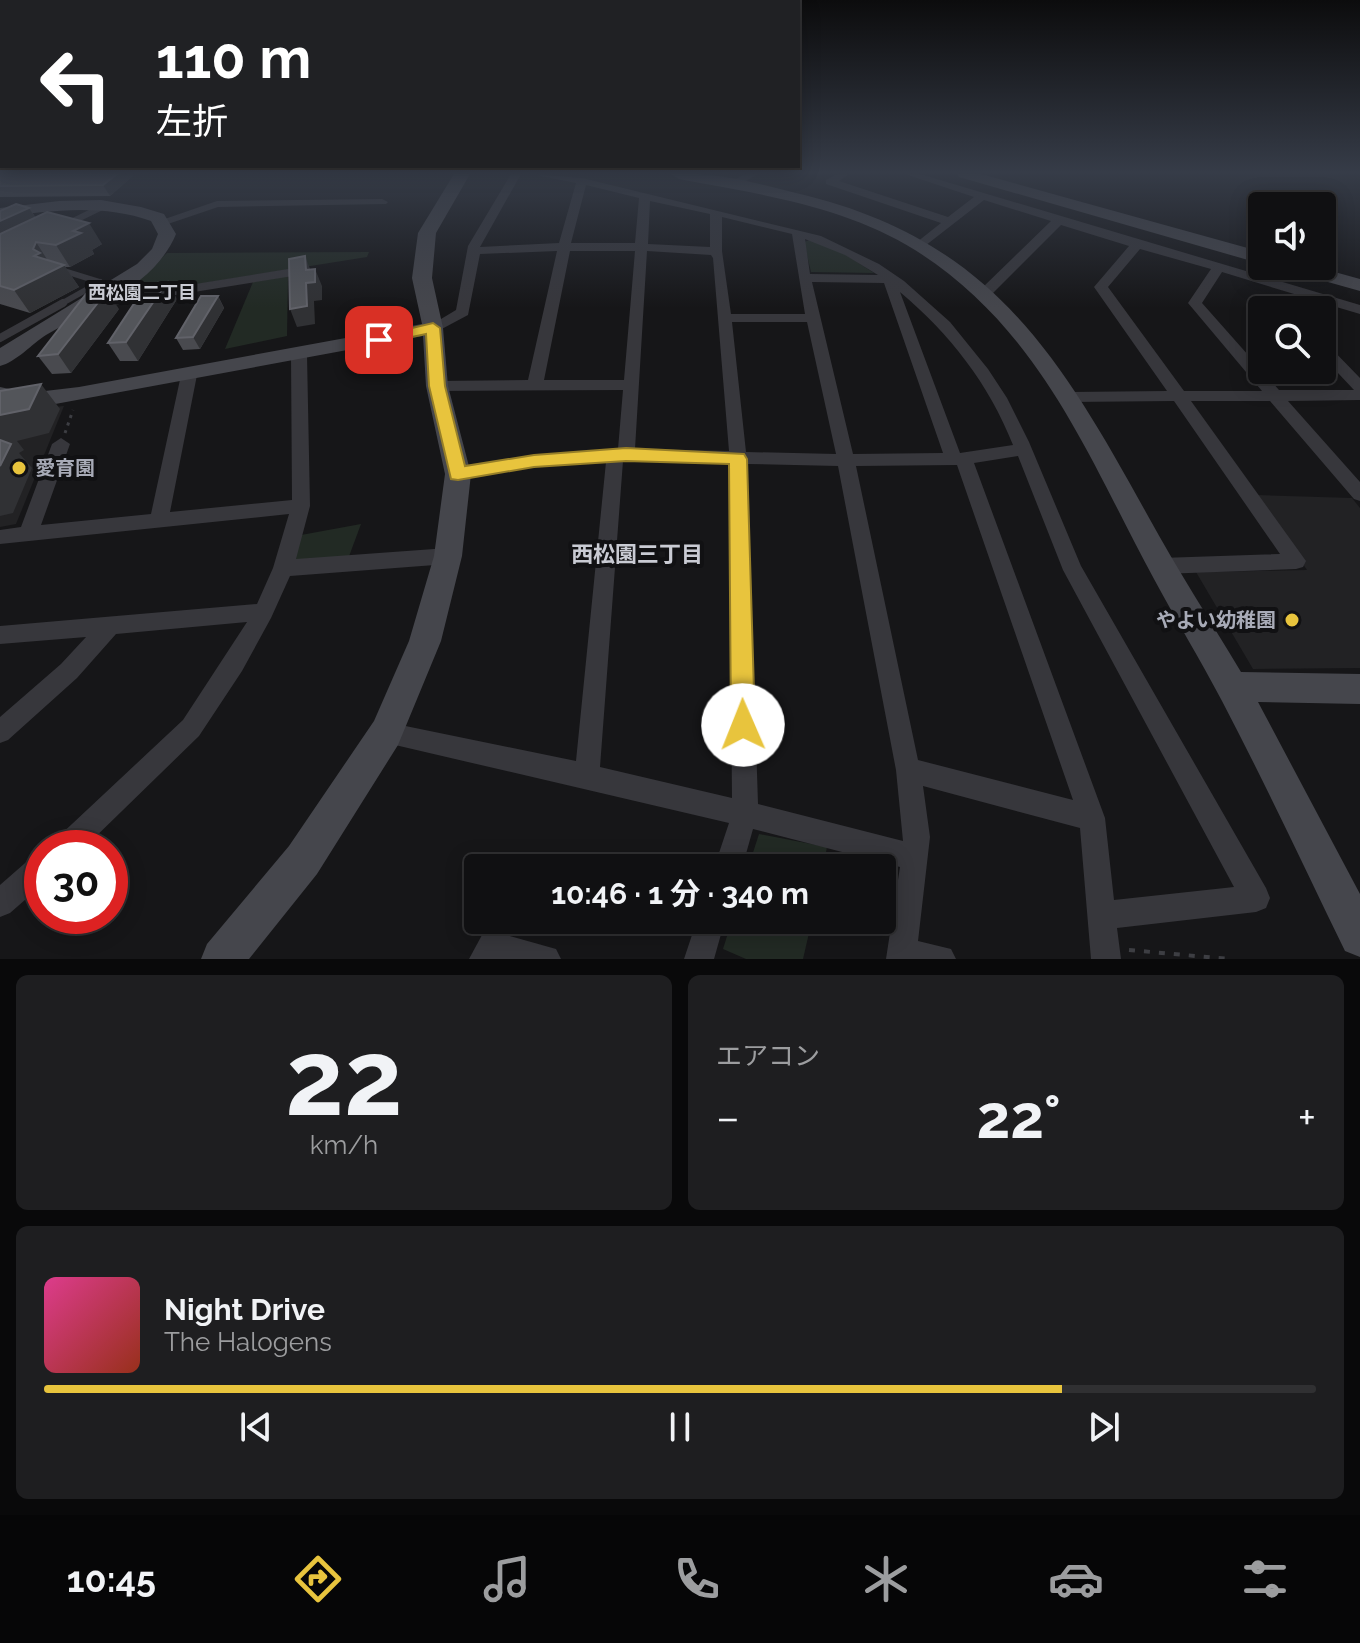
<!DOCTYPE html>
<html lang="ja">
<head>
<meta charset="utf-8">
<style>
  body { margin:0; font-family:Raleway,"Noto Sans JP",sans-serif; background:#1e1e20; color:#f1f3f6; height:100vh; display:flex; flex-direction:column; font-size:30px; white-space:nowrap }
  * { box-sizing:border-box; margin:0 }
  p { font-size:26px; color:#9c9d9f }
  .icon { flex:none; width:44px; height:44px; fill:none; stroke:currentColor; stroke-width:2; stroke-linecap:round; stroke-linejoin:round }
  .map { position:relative; height:959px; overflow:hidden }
  .sheet { display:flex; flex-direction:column; gap:16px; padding:16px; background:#09090a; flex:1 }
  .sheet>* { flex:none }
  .banner { position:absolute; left:0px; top:0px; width:800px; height:168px; box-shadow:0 4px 20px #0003,0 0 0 2px #303032; background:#202124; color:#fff; overflow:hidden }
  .tools { position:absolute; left:1248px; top:192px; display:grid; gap:16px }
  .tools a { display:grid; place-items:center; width:88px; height:88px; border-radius:8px; background:#101012; box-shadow:0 4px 20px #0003,0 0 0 2px #303032; font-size:40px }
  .speed { position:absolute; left:24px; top:830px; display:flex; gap:16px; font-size:40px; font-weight:700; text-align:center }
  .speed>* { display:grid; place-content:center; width:104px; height:104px; border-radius:50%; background:#101012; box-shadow:0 4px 20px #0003,0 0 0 2px #303032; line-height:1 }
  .speed .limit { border:12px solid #d22; background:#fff; color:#111 }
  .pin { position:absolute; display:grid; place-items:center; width:68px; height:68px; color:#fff; margin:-34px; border-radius:16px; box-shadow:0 4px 12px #0006 }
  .me { position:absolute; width:88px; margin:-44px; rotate:359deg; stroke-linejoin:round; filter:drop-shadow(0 0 6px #0008) }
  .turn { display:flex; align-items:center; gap:28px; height:168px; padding:0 24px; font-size:36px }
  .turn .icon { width:104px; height:104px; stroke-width:2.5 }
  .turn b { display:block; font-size:56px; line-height:68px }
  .big { font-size:60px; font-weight:700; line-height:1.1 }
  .sheet .card { flex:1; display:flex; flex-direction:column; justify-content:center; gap:12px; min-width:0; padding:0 28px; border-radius:12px; background:#1e1e20 }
  .sheet .dial { align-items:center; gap:0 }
  .dial b { font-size:104px; line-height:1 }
  .song { display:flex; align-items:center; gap:24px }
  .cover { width:96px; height:96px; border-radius:12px; background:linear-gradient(135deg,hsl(330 70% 55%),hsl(10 70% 35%)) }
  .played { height:8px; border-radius:4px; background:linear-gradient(90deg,#e8c43d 80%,#303032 80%) }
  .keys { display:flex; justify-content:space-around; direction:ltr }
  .heat { display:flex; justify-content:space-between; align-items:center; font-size:44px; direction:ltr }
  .sheet .tiles { flex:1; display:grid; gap:16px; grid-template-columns:1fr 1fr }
  .card:last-child { grid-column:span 2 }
  .trip { position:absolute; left:464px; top:854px; width:432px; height:80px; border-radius:8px; background:#101012; box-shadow:0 4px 20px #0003,0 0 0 2px #303032; font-weight:700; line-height:80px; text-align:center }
  .dock { display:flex; height:128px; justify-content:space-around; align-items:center; background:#060607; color:#9c9d9f }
  .dock .icon { width:56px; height:56px }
  .dock .selected { color:#e8c43d }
  .dock b { font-size:36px; color:#f1f3f6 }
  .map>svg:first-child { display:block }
  .built { fill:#222224 }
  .green { fill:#222a24 }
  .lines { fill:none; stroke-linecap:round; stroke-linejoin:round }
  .path-far1 { stroke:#3d3e43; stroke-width:3; stroke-dasharray:3 5; stroke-linecap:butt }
  .path { stroke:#3d3e43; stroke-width:4; stroke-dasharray:6 9; stroke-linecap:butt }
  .lane-far1 { stroke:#37373c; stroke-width:6 }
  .lane { stroke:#37373c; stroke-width:8 }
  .street { fill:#37373c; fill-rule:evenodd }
  .secondary { fill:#45464c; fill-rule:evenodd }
  .wall { fill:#494a4f }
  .shaded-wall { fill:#303134 }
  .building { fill:#53555a; stroke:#616269; stroke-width:2 }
  .route { fill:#e8c43d; stroke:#977f28; stroke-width:2 }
  .poi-dot { fill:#e8c43d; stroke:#111113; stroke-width:3 }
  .labels { text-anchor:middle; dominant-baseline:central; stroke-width:8; stroke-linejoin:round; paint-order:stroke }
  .far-neighbourhood-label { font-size:18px; font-weight:bold; fill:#c9cbd3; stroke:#111113 }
  .poi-label { font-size:20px; font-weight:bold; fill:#a8abb7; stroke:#111113; text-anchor:start }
  .neighbourhood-label { font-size:22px; font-weight:bold; fill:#c9cbd3; stroke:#111113 }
</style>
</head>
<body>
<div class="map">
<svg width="1360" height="959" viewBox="0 0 1360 959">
  <rect width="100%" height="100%" fill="#161618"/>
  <g class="built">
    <path d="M64,406L16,524L0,527V412Z"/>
    <path d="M1257,495L1352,498L1360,508V668L1253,669L1196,572L1307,570Z"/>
  </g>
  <g class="green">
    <path d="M813,239L843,253L874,273L811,272L804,242Z"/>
    <path d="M369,252L367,257L104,299L146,273L167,253Z"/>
    <path d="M288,276L287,336L225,349L253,282Z"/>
    <path d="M361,524L348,559L292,564L301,535Z"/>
    <path d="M759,834L827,847L823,868H748Z"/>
    <path d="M732,920H812L803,959H746L723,949Z"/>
  </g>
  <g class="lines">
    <path class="path-far1" d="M65,433L73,410"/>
    <path class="path" d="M1129,950L1229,959"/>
    <g class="lane-far1">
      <path d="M65,225L102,207"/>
      <path d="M61,270L100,282"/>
      <path d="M59,305L100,282"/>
    </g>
    <path class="lane" d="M0,338L63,303"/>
    <g class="street">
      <path d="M511,174H521L480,247L559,243L576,183L531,174L582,178L821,236L879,264L904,281L950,322L988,369L1007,398L1029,442L1081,566L1266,888L1270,898L1266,908L1256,912L1117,928L1121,959H1091L1080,828L923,786L930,837L918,941L951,949L956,959H886L900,867L753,829L742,868H714L729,823L378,741L374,733L378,725L386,722L576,761L606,462L534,467L458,480L449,474L458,468L534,455L618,449L623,390L437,391L429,386L437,381L528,380L557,251L480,254L468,315L438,331L433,332L426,328L456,310L468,246ZM586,185L639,198L635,243H571ZM650,201L710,214V247L648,244ZM722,217L792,234L805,314H731L722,251ZM805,239L845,255L878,275L810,274ZM570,251H635L624,380H544ZM647,251L711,255L713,258L729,451L635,449ZM812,282L884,283L943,453L853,454ZM900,292C950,334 989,384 1013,445L960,453ZM732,322H807L836,454L746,452ZM1018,456L1063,570L1234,887L1114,900L1105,818L974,463ZM623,461L729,463L732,798L600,767ZM747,464L838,466L896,770L903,841L758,804ZM957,465L1073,800L918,760L856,466Z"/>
      <path d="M745,174H758L737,186L727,184Z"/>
      <path d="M837,174H849L839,181L948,217L974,197L905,174H920L1360,305V314L1316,301L1310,310H1296L1304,297L1222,272L1202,303L1279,390H1354L1322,356V343L1327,344L1360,378V400L1288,401L1360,482V501L1354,499L1270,401H1191L1306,561L1303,567L1296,569L1161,574L1154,572L1151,566L1154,560L1161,558L1280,554L1174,401L1070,402L1062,397L1070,392L1167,391L1094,287L1129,246L1061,225L991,295H981V289L1051,221L984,200L921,249L915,245L917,242L941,223L826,184V180ZM1140,249L1211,269L1188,303L1262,391H1184L1108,287Z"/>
      <path d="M382,199L388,202L386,204L218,207L162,226L156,222L217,201Z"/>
      <path d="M288,269L293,270V276L89,309L82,305L89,301Z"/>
      <path d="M299,350L307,355L310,506L296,559L448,548L455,550L458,556L455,562L448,564L290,576L271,618L242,671L199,736L84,848H52L56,839L183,720L247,622L116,634L77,678L8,740L0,743V717L61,664L86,637L0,644V626L257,604L273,568L289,514L0,544V530L21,527L52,444L61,438L70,444L41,525L151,514L181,375L189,370L197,375L170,512L292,500L291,355Z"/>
      <path d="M42,853V885L10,913L0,917V885L32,857Z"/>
      <path d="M697,920H725L714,959H684Z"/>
      <path d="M492,931L556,949L561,959H469L482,935Z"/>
    </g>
    <g class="secondary">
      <path d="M454,174H470L436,233L432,278L443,328L448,386L471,474L462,556L441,641L398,745L317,874L249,959H201L207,944L289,846L374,721L409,641L434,556L445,474L426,386L423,336L39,407L0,403V387L28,393L79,387L422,324L412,278L418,233Z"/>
      <path d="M671,174C713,171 756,183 796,193C990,238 1058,353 1148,516C1177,569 1210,620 1241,672L1360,674V704L1258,702L1360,894V957L1345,951C1304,867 1265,783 1222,701C1200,659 1176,620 1154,579C1087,455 1040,329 915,250C845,206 759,194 679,179Z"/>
      <path d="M957,174H981L1262,252V264L959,177Z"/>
      <path d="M101,200L141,207L164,214L176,234C154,287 92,308 46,335C32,344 16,362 0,366V348L137,264L152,249L158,234L151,221C103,204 50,210 0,218V208L59,201Z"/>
      <path d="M1283,266H1313L1360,279V291L1285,270Z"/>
    </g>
  </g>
  <g class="wall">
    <path d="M135,174L110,196L0,197V175Z"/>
    <path d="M29,208L36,218L102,244L92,250L94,254L70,267H65L79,287L30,313L0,304V211Z"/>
    <path d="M218,296L224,308L200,349L183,350L176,338Z"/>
    <path d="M177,299L138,361H120L108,343Z"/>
    <path d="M119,309L71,373L52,374L38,356Z"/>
  </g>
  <g class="shaded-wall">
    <path d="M117,174H135L110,196L103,185Z"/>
    <path d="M29,208L43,229L0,250V221Z"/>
    <path d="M89,223L102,244L92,250L94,254L70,267L56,245L73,231Z"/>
    <path d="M36,242L50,264L64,265L79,287L30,313L14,290L34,256L33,249Z"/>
    <path d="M305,256L312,274L315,269L322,286V300L314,301L315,324L297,327L290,309Z"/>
    <path d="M167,282L177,299L138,361L126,342Z"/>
    <path d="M107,291L119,309L71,373L58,354Z"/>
    <path d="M218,296L224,308L200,349L193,337Z"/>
    <path d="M41,384L60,409L49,433L17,441L24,450L19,453L32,468L13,513L0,516V415Z"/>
  </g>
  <g class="building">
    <path d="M1,174H117L103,185L0,186V175Z"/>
    <path d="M16,204L29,208L0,221V211Z"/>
    <path d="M47,212L89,223L73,231L81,233L56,245L36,242L33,249L40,253L34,256L64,265L14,290L0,286V234Z"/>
    <path d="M305,256L306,270L315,269V282L306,283L307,306L290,309L289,259Z"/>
    <path d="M167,282L126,342L108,343L147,284Z"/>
    <path d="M107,291L58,354L38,356L86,294Z"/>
    <path d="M201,296H218L193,337L176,338Z"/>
    <path d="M41,384L29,409L0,415V391Z"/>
    <path d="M0,440L11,444L0,466Z"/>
  </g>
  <linearGradient id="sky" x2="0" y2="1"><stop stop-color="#0c0c0d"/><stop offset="0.56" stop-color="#363c48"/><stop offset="1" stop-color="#363c48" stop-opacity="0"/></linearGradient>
  <rect width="1360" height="308" fill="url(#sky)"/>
  <path class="route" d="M433,323L440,328L445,386L465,466L534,455L626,448L744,454L747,459L755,725L751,733L743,737L735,733L731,725L729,464L626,461L534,467L458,480L451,479L429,386L426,334L379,344L372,340L374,337Z"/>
  <g class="poi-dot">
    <circle cx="19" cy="468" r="8"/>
    <circle cx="1292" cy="620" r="8"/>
  </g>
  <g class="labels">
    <g class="far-neighbourhood-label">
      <text x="142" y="292">西松園二丁目</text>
    </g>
    <g class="poi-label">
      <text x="35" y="468">愛育園</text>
      <text x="1276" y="620" text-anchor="end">やよい幼稚園</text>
    </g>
    <g class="neighbourhood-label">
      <text x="637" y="554">西松園三丁目</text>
    </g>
  </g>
</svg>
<div class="tools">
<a><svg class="icon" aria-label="sound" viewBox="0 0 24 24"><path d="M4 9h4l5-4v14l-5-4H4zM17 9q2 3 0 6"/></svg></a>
<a><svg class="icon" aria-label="search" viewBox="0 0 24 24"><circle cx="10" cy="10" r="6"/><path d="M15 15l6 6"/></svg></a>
</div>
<div class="speed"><div class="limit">30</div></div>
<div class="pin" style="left:379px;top:340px;background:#d93025"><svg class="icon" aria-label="arrive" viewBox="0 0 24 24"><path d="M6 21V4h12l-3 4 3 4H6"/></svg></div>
<svg class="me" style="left:743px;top:725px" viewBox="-20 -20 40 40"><circle r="19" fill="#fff"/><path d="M0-13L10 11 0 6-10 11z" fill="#e8c43d"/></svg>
<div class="trip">10:46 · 1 分 · 340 m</div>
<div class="banner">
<div class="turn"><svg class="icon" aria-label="left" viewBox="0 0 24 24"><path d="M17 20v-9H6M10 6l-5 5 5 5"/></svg><div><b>110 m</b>左折</div></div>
</div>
</div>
<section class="sheet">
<div class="tiles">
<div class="card dial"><b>22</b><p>km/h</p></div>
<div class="card"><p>エアコン</p>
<div class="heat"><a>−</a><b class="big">22°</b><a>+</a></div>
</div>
<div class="card">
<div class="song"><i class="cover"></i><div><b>Night Drive</b><p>The Halogens</p></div></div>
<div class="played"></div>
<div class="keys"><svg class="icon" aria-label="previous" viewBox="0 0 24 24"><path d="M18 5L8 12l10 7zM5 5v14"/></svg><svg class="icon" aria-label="pause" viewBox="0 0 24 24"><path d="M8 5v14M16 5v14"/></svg><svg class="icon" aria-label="next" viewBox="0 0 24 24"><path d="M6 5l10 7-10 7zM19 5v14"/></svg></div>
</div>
</div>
</section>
<nav class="dock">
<b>10:45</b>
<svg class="icon selected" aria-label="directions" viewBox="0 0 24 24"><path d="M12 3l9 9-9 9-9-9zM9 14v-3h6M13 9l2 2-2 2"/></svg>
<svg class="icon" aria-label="music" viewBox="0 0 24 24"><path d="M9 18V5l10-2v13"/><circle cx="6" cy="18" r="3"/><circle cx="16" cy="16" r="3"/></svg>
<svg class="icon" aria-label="phone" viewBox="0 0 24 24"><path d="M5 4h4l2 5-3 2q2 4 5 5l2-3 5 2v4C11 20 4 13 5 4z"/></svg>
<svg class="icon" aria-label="climate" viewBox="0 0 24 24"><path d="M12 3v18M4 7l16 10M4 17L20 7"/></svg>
<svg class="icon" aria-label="car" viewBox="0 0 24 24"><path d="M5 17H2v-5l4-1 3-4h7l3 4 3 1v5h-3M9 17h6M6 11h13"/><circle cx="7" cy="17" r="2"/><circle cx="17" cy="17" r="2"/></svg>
<svg class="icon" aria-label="filters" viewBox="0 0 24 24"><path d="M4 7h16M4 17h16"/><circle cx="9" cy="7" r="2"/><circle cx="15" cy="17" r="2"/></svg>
</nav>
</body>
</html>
